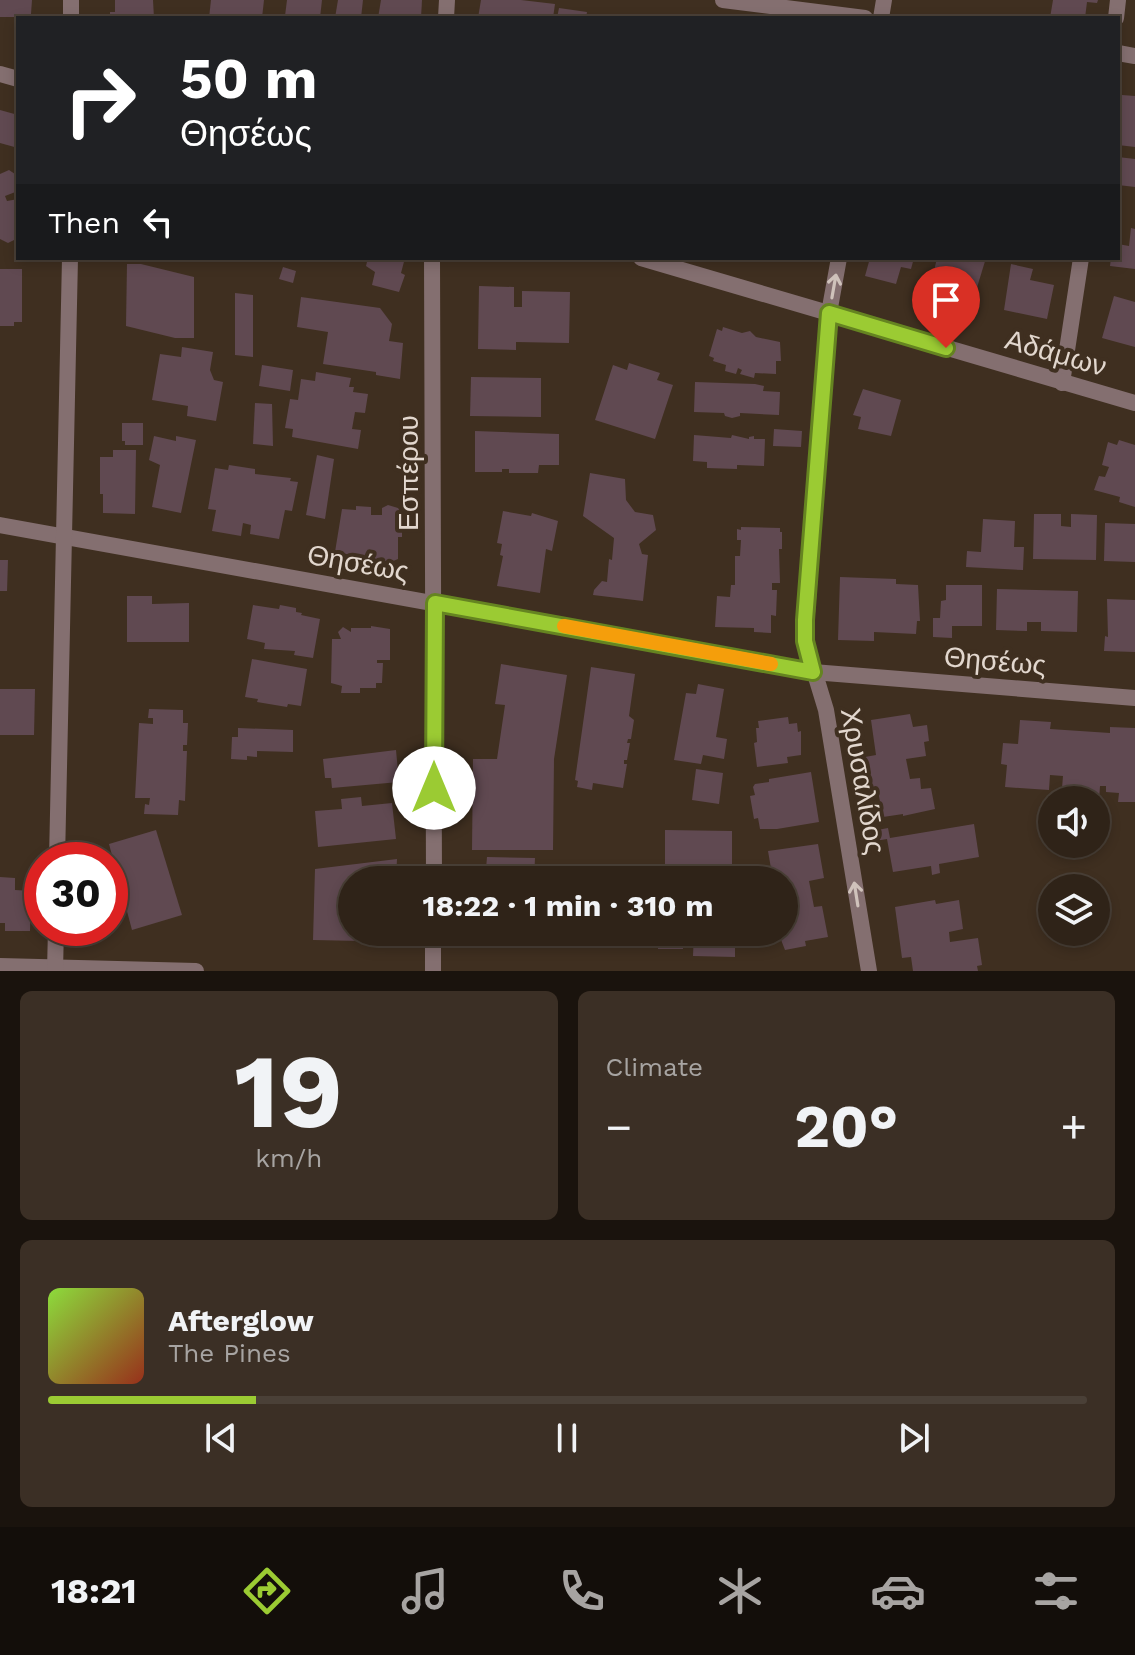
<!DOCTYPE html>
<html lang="en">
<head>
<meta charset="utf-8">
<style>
  body { margin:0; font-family:"Work Sans",sans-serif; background:#3b2f25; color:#f1f3f6; height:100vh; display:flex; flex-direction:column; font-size:30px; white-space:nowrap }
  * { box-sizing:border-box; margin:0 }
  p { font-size:26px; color:#a7a4a2 }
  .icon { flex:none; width:44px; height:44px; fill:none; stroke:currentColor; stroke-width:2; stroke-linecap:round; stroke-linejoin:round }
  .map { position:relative; height:971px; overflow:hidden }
  .details { display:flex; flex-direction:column; gap:20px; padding:20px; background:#1a130d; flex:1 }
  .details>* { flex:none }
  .top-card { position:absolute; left:16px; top:16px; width:1104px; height:244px; border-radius:0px; box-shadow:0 4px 12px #0003,0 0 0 2px #4a4037; background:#202124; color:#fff; overflow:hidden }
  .tools { position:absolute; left:1038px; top:786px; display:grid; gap:16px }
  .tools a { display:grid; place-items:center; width:72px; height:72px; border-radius:50%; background:#2f2318; box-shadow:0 4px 12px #0003,0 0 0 2px #4a4037; font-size:40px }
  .speed { position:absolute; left:24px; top:842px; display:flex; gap:16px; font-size:40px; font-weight:700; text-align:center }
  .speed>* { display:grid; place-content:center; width:104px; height:104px; border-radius:50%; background:#2f2318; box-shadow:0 4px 12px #0003,0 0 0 2px #4a4037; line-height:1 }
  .speed .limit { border:12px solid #d22; background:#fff; color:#111 }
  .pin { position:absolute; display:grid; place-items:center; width:68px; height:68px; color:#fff; margin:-82px -34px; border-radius:50% 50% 50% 0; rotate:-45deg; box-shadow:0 0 8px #0007 }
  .pin .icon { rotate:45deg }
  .me { position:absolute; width:88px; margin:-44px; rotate:0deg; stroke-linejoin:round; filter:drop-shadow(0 0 6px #0008) }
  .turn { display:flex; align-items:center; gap:28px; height:168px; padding:0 32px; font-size:36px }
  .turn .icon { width:104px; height:104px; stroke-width:2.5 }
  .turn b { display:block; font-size:56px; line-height:68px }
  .then { display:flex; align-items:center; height:76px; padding:0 32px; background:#0003; gap:16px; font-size:30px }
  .big { font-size:60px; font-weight:700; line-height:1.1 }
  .details .tile { flex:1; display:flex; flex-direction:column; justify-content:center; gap:12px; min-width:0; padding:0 28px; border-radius:12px; background:#3b2f25 }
  .details .dial { align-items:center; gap:0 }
  .dial b { font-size:104px; line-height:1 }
  .song { display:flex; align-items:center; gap:24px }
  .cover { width:96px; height:96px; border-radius:12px; background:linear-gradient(135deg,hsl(90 70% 55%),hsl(10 70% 35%)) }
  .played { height:8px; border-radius:4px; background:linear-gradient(90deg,#9bcb33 20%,#4a4037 20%) }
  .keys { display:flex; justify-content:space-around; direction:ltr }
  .heat { display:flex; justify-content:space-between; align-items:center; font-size:44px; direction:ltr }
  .details .tiles { flex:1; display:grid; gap:20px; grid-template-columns:1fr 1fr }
  .tile:last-child { grid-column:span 2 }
  .trip { position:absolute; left:338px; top:866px; width:460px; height:80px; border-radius:40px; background:#2f2318; box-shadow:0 4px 12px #0003,0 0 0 2px #4a4037; font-weight:700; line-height:80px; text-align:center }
  .tabs { display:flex; height:128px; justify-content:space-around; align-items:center; background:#130e0a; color:#a7a4a2 }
  .tabs .icon { width:56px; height:56px }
  .tabs .active { color:#9bcb33 }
  .tabs b { font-size:36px; color:#f1f3f6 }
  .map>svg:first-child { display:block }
  .building { fill:#604951 }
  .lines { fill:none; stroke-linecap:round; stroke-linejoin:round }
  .minor { stroke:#846f70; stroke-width:16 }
  .tertiary { stroke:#846f70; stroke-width:16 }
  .oneway { stroke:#cfc2bb }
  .route-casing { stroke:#658421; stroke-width:20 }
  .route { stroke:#9bcb33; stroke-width:14 }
  .slow { stroke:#f59e0b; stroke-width:14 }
  .labels { text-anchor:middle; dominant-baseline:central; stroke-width:8; stroke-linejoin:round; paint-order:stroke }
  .street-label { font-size:28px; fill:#e2d7ce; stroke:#3f2f20 }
</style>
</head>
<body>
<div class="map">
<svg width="1135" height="971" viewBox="0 0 1135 971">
  <rect width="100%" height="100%" fill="#3f2f20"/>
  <g class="building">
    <path d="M0,0H32L31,14H24V17H0Z"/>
    <path d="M115,0H153L154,18H110V12H115Z"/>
    <path d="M211,0H264L262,18H209Z"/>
    <path d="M287,0H322L320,18H288L285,16Z"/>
    <path d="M338,0H363L361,18H335Z"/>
    <path d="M381,0H422L421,18H378Z"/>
    <path d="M481,0H521L555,4L553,18H478Z"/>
    <path d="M1053,0H1098L1097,3L1087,2L1085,18H1050Z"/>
    <path d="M559,8L587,12L586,18H557Z"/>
    <path d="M1122,95L1135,96V147L1118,145Z"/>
    <path d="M0,110L18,115V148L0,143Z"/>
    <path d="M1118,157L1135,159V187L1118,185Z"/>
    <path d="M9,170L18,176V191L5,196L7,201L18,199V242L14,240L8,243L0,239V174Z"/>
    <path d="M1131,228L1135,229V269L1110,266L1111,258H1118V244L1129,246Z"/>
    <path d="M356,258H405L401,273L405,275L399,292L372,285L375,272L366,266L367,262Z"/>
    <path d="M870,258H914L911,269L901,267L896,284L865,276Z"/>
    <path d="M937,258H986L971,307L928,297Z"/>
    <path d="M127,264H141L194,277V338H175L126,326Z"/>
    <path d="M1011,264L1033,269L1030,280L1054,285L1047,319L1004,310Z"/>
    <path d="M283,267L296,271L293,283L279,279Z"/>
    <path d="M0,269H22V322H14V326H0Z"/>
    <path d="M479,286L514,287V307H522V291L570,292L569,343L516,342V350L478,349Z"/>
    <path d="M235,293L253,295V357L235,355Z"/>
    <path d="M1114,296L1135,302V347L1102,338Z"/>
    <path d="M301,297L380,308L392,324L389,341L403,343L400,379L376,375V372L323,364L328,332L297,327Z"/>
    <path d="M723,327L742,333L750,331L756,337L780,342L781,361H776V374L755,373L754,378L740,374L742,370L738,368L736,374L725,371L726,365L713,361L714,358L709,356L717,329L722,331Z"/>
    <path d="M182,347L213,352L210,370L214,380L223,382L216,421L187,416L188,406L152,400L160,354L181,357Z"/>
    <path d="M629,363L660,373L657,380L673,385L655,439L595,420L613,365L627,370Z"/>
    <path d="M262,365L293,370L290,391L259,386Z"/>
    <path d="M316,372L351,378L349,387H354L353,392L368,394L365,413L355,412L352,429L361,430L358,449L292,437L293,429L285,428L290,399L298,400L301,379L315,381Z"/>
    <path d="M471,377L541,378V417L470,416Z"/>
    <path d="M695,382L755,384L764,386L763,391L780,392L779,415L740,413V416L732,418L725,416L724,413L694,412Z"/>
    <path d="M863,389L901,400L891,436L858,429L861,417L853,415Z"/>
    <path d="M255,403L272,404L273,446L253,444Z"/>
    <path d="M122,423H143V445H125V441H122Z"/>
    <path d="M774,429L802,431L801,447L773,446Z"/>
    <path d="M475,431L559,434V465H539L538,473H509V469H502V472H475Z"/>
    <path d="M694,435L731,438L732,435L749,439V437L754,436V439H765L764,466L737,465V469L707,468V462L693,461Z"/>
    <path d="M154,436L176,441V436L196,440L181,513L152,507L160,465L149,460Z"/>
    <path d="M1119,440L1135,445V507L1119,502L1120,497L1094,490L1099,476L1105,477L1109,467L1102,465L1108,442L1117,445Z"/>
    <path d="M113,450H136L135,514L103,513V494H100V457H113Z"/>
    <path d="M317,455L334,459L325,519L306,515Z"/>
    <path d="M229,465L255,469V474L291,478L290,481L298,482L292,511L285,510L279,539L250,534L251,525L243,523L241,536L212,531L216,510L208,509L215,468L228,470Z"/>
    <path d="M590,473L625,479L626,500L635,512L653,515L656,530L639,544L642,554L648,555L643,601L593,595L594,590L602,581L607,582L609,559L612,560L614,538L583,516Z"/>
    <path d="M388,505L398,508L402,515V537H398V559L391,562L335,552L342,509L356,510V506L371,507V515H382V508Z"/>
    <path d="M503,511L531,516L532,513L558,521L552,551L546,549L540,593L497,586L503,556L500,555L502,544L497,543Z"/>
    <path d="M1034,514H1061V526L1071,527V514L1097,515L1096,560L1033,559Z"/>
    <path d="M983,519L1015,521L1014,547H1024L1023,570L966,567L967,551L981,552Z"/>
    <path d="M1105,523L1135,524V562L1104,561Z"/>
    <path d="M741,527L780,528V532H782V549H779L780,583H772V590H777L776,616L771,615V633L754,632V628L715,627L717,596L730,597L731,585H735V556H740L741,540H737V529L741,530Z"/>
    <path d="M0,560H8L7,591H0Z"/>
    <path d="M840,577L896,579V584L918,585L920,621H917L916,634L874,632V641L838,640Z"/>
    <path d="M946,585H982V626H952V638L933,637V618H940L941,601L946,600Z"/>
    <path d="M997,589L1078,591L1077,632L1041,631V622H1027V631L996,630Z"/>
    <path d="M127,596H152V604L189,603V642H127Z"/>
    <path d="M1107,599L1135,600V652L1104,651L1105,636L1108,637Z"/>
    <path d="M253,605L272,608L279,609L280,605L296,608V612L302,613L301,615L320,619L313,658L294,655L295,651L264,649L265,643L247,639Z"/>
    <path d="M371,626L390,629V660H377V663H383L382,683H376V688H360V693H341L342,686L331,683L332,639H341L338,632L343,627L351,632V628H371Z"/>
    <path d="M252,659L307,669L301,706L288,704L287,707L257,702L258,699L245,697Z"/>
    <path d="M501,664L567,675L554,759L553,850H472L473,759H497L505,705L495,704Z"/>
    <path d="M591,667L635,674L629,716L634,720L631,739H628L627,743H630L627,760H624V764H627L623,788L593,783L592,790L577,787L578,781L575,780Z"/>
    <path d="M698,684L724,689L716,737L727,739L724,759L703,755L701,764L674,760L686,693L696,694Z"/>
    <path d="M0,689H35L34,735H0Z"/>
    <path d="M149,709L183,710V723H188L187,745H183V751H187L185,801L179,800L178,815L144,814L145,804L149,805L150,798H135L139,723L153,724V718H148Z"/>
    <path d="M910,714L913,727L927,725L929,741L924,742L926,756L906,759L910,779L920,778L921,789L931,788L935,809L903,816V814L883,817L878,791L871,792L865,757L876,755L871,720Z"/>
    <path d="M788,717L789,724L797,723L798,732L801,731V755L787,757L788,763L757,767L754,743L757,742L756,728H759L758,721Z"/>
    <path d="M1020,720L1051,722L1050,729L1110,733V727L1135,728V802H1118L1119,793L1106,792V786H1100L1098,815H1096V800H1066L1067,788H1062L1063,776L1050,775L1049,790L1005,787L1007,765L1001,764L1003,743L1018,744Z"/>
    <path d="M238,728L293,730V752L257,751V757L247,756V760L231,759L232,737H238Z"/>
    <path d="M396,750L399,782L332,788L331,778H325L323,759Z"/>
    <path d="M696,769L723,773L719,804L692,800Z"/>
    <path d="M811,772L819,822L777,829H760L758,818L754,819L750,796L755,795L753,787L755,784L769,782V779Z"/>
    <path d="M361,797L362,806L392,803L396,839L318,847L315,811L342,809L341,799Z"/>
    <path d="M974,824L979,857L939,864L940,873L932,875L931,866L893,872L887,839L869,842L867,832L888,828L890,838Z"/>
    <path d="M156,830L182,915L132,930L109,844Z"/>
    <path d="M665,830L732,831V866L665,865Z"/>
    <path d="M818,844L824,878L809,881L814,907L822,906L828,937L805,941L806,946L785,950L778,932H784V880H773L768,851Z"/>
    <path d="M487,857L535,858L534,880H470V869H486Z"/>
    <path d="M397,859L396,880H352L349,918H352V932H360V941L313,940L315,869Z"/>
    <rect x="574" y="876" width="60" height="4"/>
    <path d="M0,877L15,878V890L31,891L30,931H5V923H0Z"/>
    <path d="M935,900L936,904L959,900L963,929L949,932L950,942L978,938L982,965L977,966L978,971H913L911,957L902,958L895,907Z"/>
    <rect x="573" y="932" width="60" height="10"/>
    <rect x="658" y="932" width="25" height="17"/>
    <path d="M694,932H735V957L693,956Z"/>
  </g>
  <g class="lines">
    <g class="minor">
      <path d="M71,0V18"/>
      <path d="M723,0L865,18"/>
      <path d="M446,18L447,0"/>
      <path d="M881,18L884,0"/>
      <path d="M1116,18L1118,0"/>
      <path d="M1118,53L1135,56"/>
      <path d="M432,258L434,880"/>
      <path d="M839,258L829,313L805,641L826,710L869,971"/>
      <path d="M1062,383L1081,258"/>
      <path d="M0,525L813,672L1135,698"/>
      <path d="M57,860L70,258"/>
      <path d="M0,966L196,971"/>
      <path d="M55,971L56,928"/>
      <path d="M433,971V932"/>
    </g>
    <g class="tertiary">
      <path d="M0,74L18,79"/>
      <path d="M641,258L1135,403"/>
    </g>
  </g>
  <defs><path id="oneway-shaft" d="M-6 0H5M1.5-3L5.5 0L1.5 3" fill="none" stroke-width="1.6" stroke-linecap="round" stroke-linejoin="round" transform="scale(2)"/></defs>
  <g class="oneway">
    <use href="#oneway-shaft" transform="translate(834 286) rotate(-80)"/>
    <use href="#oneway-shaft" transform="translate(856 894) rotate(-99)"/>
  </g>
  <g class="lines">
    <defs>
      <path id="route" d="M434,788L435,603L813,672L805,641V620L829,313L946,348"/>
    </defs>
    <use href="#route" class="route-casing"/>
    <use href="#route" class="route"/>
    <path class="slow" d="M564,626L771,664"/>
  </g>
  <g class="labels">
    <g class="street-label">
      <text transform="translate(1056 353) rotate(16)">Αδάμων</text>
      <text transform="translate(408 473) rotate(-90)">Εσπέρου</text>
      <text transform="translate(358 563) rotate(10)">Θησέως</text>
      <text transform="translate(995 661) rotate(5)">Θησέως</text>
      <text transform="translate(863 781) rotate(80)">Χρυσαλίδος</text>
    </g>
  </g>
</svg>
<div class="tools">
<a><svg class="icon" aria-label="sound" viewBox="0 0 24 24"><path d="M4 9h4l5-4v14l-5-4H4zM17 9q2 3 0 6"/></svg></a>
<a><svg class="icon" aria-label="layers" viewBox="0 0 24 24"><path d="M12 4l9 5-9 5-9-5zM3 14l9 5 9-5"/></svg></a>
</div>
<div class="speed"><div class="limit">30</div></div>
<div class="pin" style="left:946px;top:348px;background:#d93025"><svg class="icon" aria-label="arrive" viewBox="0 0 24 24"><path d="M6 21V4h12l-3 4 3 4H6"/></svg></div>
<svg class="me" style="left:434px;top:788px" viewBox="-20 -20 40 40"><circle r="19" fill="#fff"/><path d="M0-13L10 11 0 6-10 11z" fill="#9bcb33"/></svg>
<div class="trip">18:22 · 1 min · 310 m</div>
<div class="top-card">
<div class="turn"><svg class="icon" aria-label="right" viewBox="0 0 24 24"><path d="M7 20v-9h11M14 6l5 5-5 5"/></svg><div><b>50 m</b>Θησέως</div></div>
<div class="then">Then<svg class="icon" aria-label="left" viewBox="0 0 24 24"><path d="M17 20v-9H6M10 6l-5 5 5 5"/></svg></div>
</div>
</div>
<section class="details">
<div class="tiles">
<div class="tile dial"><b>19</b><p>km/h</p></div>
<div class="tile"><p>Climate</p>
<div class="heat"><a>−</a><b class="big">20°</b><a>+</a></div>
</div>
<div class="tile">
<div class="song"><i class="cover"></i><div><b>Afterglow</b><p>The Pines</p></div></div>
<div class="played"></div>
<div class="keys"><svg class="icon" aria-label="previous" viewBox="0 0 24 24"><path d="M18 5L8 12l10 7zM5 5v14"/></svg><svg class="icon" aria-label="pause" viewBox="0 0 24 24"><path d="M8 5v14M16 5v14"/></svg><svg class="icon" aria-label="next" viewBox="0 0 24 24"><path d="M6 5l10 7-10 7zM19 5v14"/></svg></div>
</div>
</div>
</section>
<nav class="tabs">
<b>18:21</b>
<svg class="icon active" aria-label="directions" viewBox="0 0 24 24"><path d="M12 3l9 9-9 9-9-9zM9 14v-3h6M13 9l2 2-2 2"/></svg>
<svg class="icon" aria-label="music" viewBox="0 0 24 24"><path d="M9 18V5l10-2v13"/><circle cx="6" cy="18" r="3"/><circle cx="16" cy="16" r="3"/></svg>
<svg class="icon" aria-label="phone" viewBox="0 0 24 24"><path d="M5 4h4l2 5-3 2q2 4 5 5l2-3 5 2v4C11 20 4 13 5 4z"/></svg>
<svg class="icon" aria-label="climate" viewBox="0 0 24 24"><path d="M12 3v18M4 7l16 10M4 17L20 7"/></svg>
<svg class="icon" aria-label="car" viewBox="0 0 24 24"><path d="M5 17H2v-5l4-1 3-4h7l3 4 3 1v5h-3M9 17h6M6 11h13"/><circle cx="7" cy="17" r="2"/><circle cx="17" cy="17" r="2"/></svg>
<svg class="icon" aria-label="filters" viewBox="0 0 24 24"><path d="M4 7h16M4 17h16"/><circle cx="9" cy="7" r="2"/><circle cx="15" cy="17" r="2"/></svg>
</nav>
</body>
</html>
